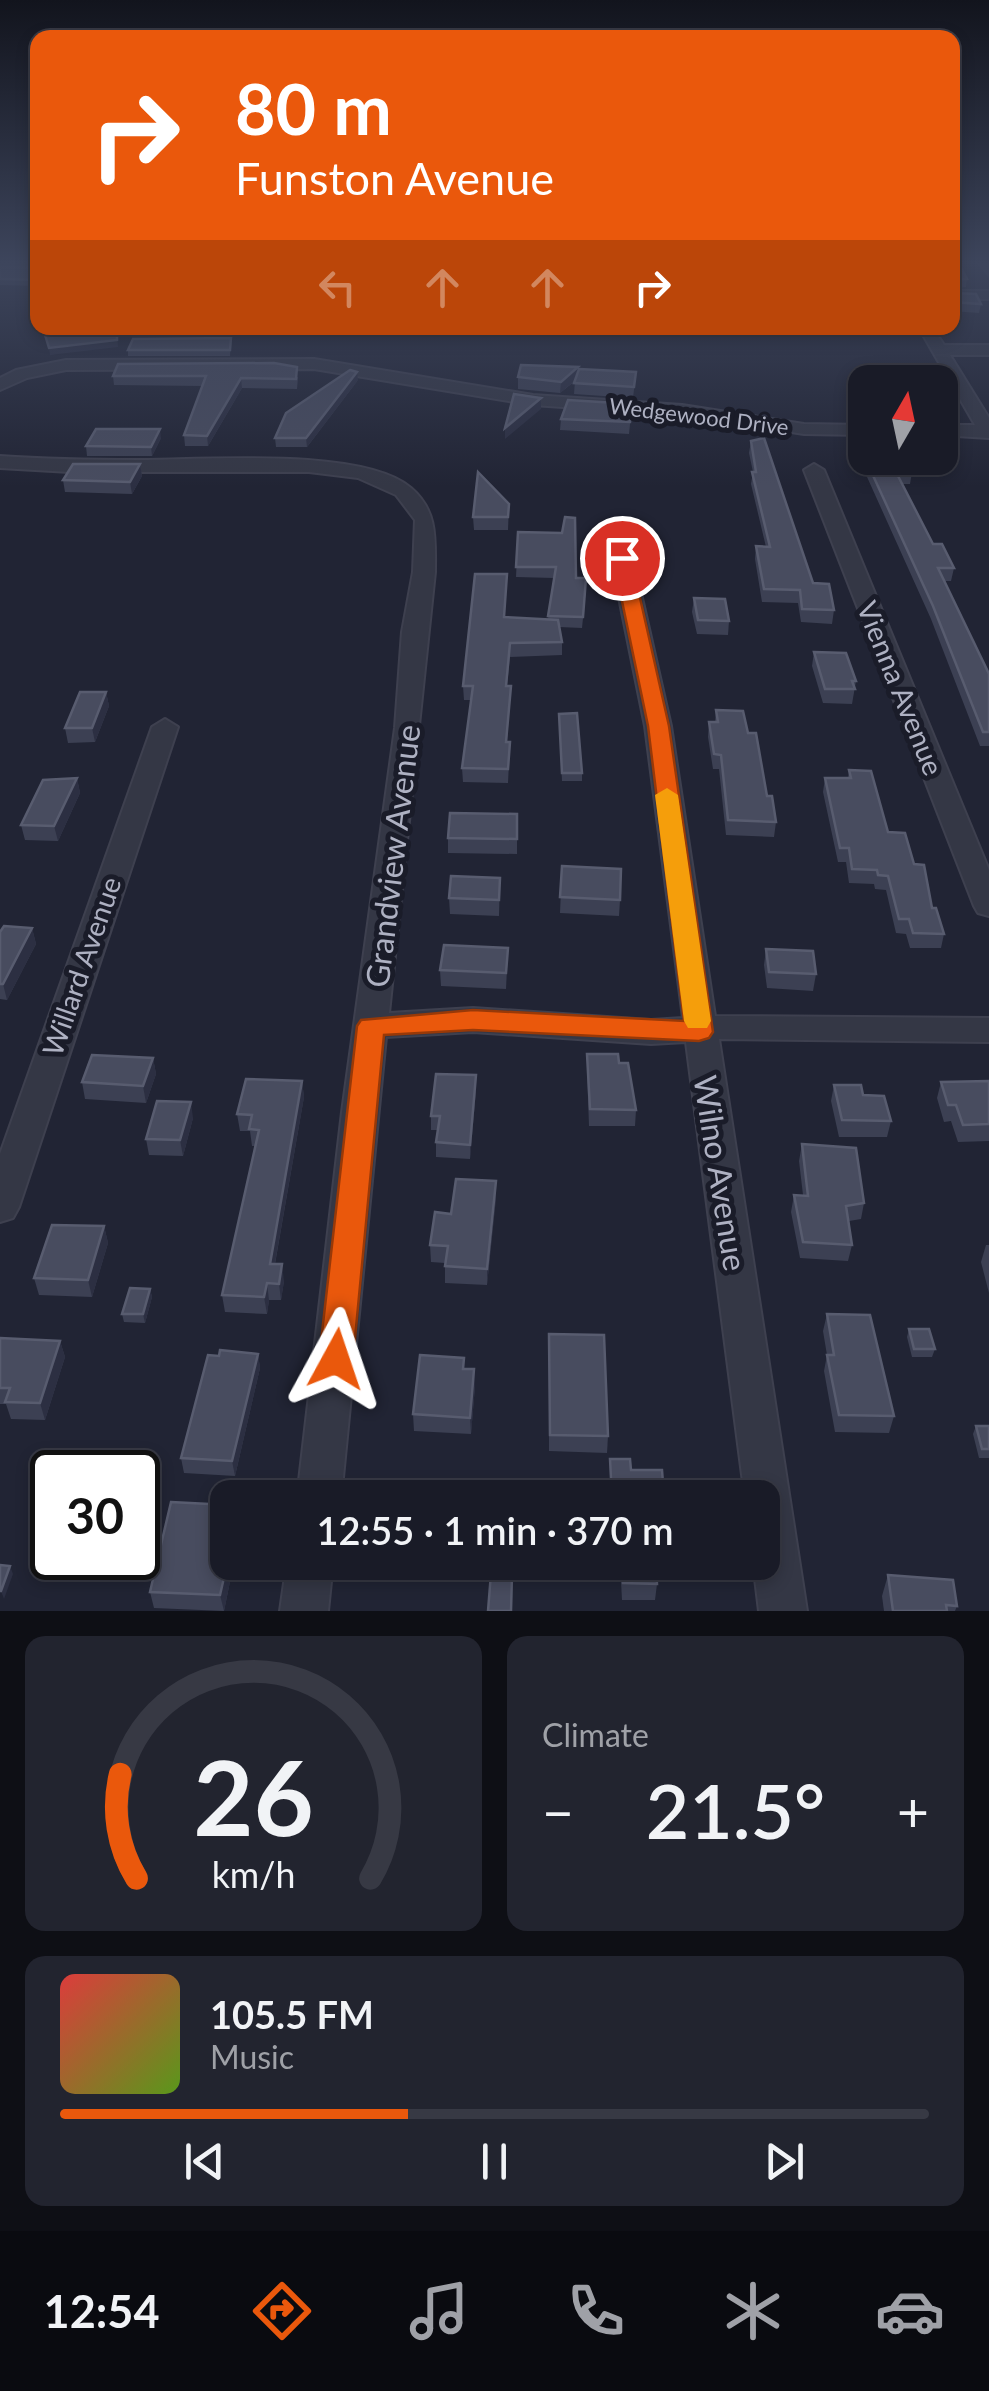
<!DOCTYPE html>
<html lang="en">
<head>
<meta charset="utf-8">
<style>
  body { margin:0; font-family:Lato,sans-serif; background:#22242f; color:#f1f3f6; height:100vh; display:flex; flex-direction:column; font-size:38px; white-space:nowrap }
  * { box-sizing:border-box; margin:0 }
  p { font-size:32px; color:#9fa1a7 }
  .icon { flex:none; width:55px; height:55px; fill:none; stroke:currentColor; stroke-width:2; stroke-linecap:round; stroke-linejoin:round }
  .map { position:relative; height:1611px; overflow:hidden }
  .details { display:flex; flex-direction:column; gap:25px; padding:25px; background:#0e0f15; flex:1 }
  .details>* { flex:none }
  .top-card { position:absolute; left:30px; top:30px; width:930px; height:305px; border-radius:20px; box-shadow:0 5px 15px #0003,0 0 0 2px #373944; background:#ea580c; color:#fff; overflow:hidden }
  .needle { width:65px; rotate:9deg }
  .tools { position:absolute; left:848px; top:365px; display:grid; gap:20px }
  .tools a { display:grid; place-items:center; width:110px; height:110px; border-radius:20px; background:#191b27; box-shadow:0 5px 15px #0003,0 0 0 2px #373944; font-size:50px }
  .speed { position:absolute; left:30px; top:1450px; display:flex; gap:20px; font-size:50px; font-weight:700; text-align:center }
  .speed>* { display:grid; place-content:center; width:130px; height:130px; border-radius:50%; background:#191b27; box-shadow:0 5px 15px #0003,0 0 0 2px #373944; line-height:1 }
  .speed .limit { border:5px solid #111; border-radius:15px; background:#fff; color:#111 }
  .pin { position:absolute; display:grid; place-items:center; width:85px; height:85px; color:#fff; margin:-42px; border:5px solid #fff; border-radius:50%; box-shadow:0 2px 10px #0007 }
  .me { position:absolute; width:110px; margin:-55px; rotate:5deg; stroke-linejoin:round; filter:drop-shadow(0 0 8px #0008) }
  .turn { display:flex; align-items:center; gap:35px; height:210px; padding:0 40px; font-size:45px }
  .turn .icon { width:130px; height:130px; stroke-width:2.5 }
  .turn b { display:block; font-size:70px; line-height:85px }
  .lanes { display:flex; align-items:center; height:95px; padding:0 40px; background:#0003; justify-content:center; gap:50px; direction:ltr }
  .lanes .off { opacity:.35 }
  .big { font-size:75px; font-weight:600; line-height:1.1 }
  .details .tile { flex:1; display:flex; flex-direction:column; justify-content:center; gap:15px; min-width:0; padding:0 35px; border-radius:20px; background:#22242f }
  .details .dial { align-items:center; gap:0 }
  .dial svg { height:260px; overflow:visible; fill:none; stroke:#373944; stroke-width:7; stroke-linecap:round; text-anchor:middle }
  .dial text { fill:#f1f3f6; stroke:none }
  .song { display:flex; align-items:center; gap:30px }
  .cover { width:120px; height:120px; border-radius:15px; background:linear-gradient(135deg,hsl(0 70% 55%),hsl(90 70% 35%)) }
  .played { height:10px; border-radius:5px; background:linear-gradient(90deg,#ea580c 40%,#373944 40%) }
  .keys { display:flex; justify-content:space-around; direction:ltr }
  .heat { display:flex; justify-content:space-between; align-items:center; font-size:55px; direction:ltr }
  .details .tiles { flex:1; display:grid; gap:25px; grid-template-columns:1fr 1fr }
  .tile:last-child { grid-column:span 2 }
  .trip { position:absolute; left:210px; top:1480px; width:570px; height:100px; border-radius:20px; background:#191b27; box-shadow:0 5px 15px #0003,0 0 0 2px #373944; font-weight:600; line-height:100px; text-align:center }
  .tabs { display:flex; height:160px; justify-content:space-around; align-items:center; background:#0a0b10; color:#9fa1a7 }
  .tabs .icon { width:70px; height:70px }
  .tabs .selected { color:#ea580c }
  .tabs b { font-size:45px; color:#f1f3f6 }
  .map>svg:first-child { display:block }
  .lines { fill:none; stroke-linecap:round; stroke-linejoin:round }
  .minor-casing { stroke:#3e404f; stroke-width:4 }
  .minor { fill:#343745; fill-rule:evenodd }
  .wall { fill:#3c4053 }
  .shaded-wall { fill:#2c2f42 }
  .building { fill:#484c5f; stroke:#585c6f; stroke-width:2.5 }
  .route { fill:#ea580c; stroke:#983908; stroke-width:2.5 }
  .slow { fill:#f59e0b }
  .labels { text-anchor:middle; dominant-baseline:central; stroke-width:10; stroke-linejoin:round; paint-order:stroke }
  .far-street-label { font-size:22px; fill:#aeb1c2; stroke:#1a1c29 }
  .street-label { font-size:28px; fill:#aeb1c2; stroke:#1a1c29 }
  .near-street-label { font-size:32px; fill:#aeb1c2; stroke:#1a1c29 }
</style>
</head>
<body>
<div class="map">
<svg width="989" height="1611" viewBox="0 0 989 1611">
  <rect width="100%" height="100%" fill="#212434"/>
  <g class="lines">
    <defs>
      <g id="minor">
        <path d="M0,262L38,263V271L0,270Z"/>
        <rect x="952" y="291" width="37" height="8"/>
        <path d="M919,328H933L944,345H989V355H950L989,418V438L940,435V425H975Z"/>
        <path d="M314,359L533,395L682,405L804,424L865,425V435L804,434L682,415L533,405L314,369L66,370L27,378L0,390V378L16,370L66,360Z"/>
        <path d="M0,456C46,459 92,460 138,460C202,460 363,447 411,488C438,511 435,539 435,572L389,1013L473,1008L651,1020L683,1018L645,726L611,558L622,552L633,558L671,726L715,1016L989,1018V1042L719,1039L807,1611H759L753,1562H762V1498H745L686,1042L651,1044L473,1032L386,1037L341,1498H297L342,1112L395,728L402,632L413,572L415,520L396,495L358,478L309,472H70L0,468Z"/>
        <path d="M814,464L824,470L989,870V916L978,913L974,906L804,470Z"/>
        <path d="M165,719L178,727L19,1207L13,1218L0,1222V1154L152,727Z"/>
        <path d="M287,1562H333L328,1611H280Z"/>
      </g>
    </defs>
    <use href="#minor" class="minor-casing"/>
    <use href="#minor" class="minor"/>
  </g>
  <g class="wall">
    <path d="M952,261L967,279L966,287L952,288Z"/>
    <path d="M975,261H989V278Z"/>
    <path d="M38,266V286L0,285V267L37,268Z"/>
    <path d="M952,293L981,304L979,313L952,311Z"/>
    <path d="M793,328H818L817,335L794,334Z"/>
    <path d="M231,338L230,356H128V350Z"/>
    <path d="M578,372H636L633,398L574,394L575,381L560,393L518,389V377Z"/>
    <path d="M113,376L298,377L297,389L242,388L208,446H185L184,435L202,386L114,385Z"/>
    <path d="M358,380L307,447H276L275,438Z"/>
    <path d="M632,404L629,434L560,430L561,419Z"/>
    <path d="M940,426L953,443L951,455H940Z"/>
    <path d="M855,436L912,472L910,484H902L933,544L954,568L951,581H944L989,674V746H980L931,619L854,448Z"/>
    <path d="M161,438L152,456H87L86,446Z"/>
    <path d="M751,441L813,583L834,610L832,624L801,622L798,603L762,602L755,559L756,546L766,547L751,484L753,472L749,453Z"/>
    <path d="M140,464L142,476L132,494L65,492L63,480Z"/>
    <path d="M509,504L508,530H474L473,517Z"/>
    <path d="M518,532L576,578L586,589L582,628L559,627L562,642V655L510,657L507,686H511L507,742H510L508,783L463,782L462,768L472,700H464L463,686L505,617L548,619L554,578L516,577Z"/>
    <path d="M694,598L729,621L728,635L697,634L692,612Z"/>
    <path d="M814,652L856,681L852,704L823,703L812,666Z"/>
    <path d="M106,692L109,706L95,742L68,743L65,728Z"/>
    <path d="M716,710L748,733L776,822L774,837L726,835L719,769H713L708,737L709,722H715Z"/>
    <path d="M559,721L582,773V781H562Z"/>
    <path d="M849,770L888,832L914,864L944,934L941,948H910L906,934L896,933L886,890L875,889L874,884L849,883L846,862H838L823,792L825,778H848Z"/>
    <path d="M77,778L80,793L58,841L25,840L21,825Z"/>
    <path d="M517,814V854L448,853V838Z"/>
    <path d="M562,866L620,900L619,916L560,913Z"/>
    <path d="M500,878L499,916L450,914L449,898Z"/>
    <path d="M32,928L36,944L7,1000L0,999V932Z"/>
    <path d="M508,948L506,989L441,986L440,970Z"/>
    <path d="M766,949L816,974L813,991L767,988L764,965Z"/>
    <path d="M587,1054L619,1063L636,1110L635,1126H589L587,1070Z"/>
    <path d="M153,1058L156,1074L146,1103L85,1099L82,1082Z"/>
    <path d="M302,1081L304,1097L275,1264L284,1281L281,1300H269L267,1314L225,1312L222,1295L255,1146H252L250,1131H240L237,1114Z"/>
    <path d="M989,1081V1141L958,1142L951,1121L944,1122L937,1098L941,1082Z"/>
    <path d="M834,1085L891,1121L887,1137H839L831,1101Z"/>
    <path d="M476,1090L470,1159L436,1157V1142L438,1130H431V1116Z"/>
    <path d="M193,1118L183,1156L149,1155L146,1139Z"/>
    <path d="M802,1144L864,1203L861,1219L849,1221L852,1245L848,1261L800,1258L791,1212L794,1195H803L799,1161Z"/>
    <path d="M496,1181V1198L487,1285L445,1283V1263L431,1262L430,1245L451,1214Z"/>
    <path d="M104,1226L108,1243L92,1297L39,1295L34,1278Z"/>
    <path d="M986,1245H989V1293L981,1262Z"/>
    <path d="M150,1289L152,1297L145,1323L124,1322L122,1314Z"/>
    <path d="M827,1314L894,1416L889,1433L835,1432L824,1371L827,1355L823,1331Z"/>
    <path d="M909,1329L935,1349L932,1357H912L907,1337Z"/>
    <path d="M0,1338L60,1341L65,1357L45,1420L11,1419L6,1404H0Z"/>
    <path d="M549,1351L608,1436L607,1453L549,1451Z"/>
    <path d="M258,1354L260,1368L235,1476L184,1473L181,1458L219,1356Z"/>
    <path d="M464,1358V1369L475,1386L471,1434L414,1431L413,1414Z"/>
    <path d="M976,1426H989V1458H979L973,1434Z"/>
    <path d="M610,1459L631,1470L664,1496L672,1498H610Z"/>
    <path d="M228,1562H234L224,1611L154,1608L150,1592Z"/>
    <path d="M620,1562H656L657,1584L655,1600H622Z"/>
    <path d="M888,1575L957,1606L955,1611H884L882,1596Z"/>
  </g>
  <g class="shaded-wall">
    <path d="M117,328L118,347L50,355L49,348Z"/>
    <path d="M578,367V378L560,393L561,382Z"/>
    <path d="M357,372L358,380L307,447L306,438Z"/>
    <path d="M241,378L242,388L208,446L207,436Z"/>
    <path d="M541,398V409L505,439V428Z"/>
    <path d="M160,429L161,438L152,456L151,447Z"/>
    <path d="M140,464L142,476L132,494L130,482Z"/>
    <path d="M106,692L109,706L95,742L92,728Z"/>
    <path d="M77,778L80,793L58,841L54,826Z"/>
    <path d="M32,928L36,944L7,1000L3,984Z"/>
    <path d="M153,1058L156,1074L146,1103L143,1086Z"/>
    <path d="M476,1075V1090L470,1159V1145Z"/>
    <path d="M302,1081L304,1097L272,1280L270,1264Z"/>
    <path d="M191,1102L193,1118L183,1156L180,1140Z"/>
    <path d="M496,1181V1198L487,1285V1269Z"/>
    <path d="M104,1226L108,1243L92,1297L88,1280Z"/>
    <path d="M282,1264L284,1281L281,1300L279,1284Z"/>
    <path d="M267,1283L269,1300L267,1314L264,1297Z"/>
    <path d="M150,1289L152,1297L145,1323L143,1314Z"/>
    <path d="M60,1341L65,1357L45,1420L40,1403Z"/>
    <path d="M258,1354L260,1368L235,1476L232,1461Z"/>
    <path d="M474,1369L475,1386L471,1434L470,1418Z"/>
    <path d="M228,1562H234L224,1611L220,1595Z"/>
    <path d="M10,1566L13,1574L4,1599L1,1591Z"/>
  </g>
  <g class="building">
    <path d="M952,261H958L967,279L952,280Z"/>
    <path d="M38,266V280L0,279V267L37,268Z"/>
    <path d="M952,293L976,294L981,304L952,302Z"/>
    <path d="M43,328H117V340L49,348Z"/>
    <path d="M231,338L230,350H128L133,339Z"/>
    <path d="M274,363L297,367L296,379L241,378L207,436L184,435L206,376H113L118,364Z"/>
    <path d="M521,365L578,367L561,382L518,377Z"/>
    <path d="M579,369L636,372L634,387L574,383Z"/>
    <path d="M350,370L357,372L306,438H275L286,413Z"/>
    <path d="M514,394L541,398L505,428Z"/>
    <path d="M568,400L632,404L630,422L561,419Z"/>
    <path d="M940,426L946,427L953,443H940Z"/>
    <path d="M96,429H160L151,447L86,446Z"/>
    <path d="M855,436H865V458Z"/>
    <path d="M764,438L813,583L829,584L834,610L802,609L800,590L764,589L756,546L770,547L752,472H756L751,441Z"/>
    <path d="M865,458H906L912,472H896L933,544H942L954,568H938L989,674V732H983L933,606Z"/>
    <path d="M73,464H140L130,482L63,480Z"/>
    <path d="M478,472L509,504L508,517H473Z"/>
    <path d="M565,517L575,518L576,578H586L583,617L548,616L556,567H516L518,532L562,533Z"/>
    <path d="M475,574H507L504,617L558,620L562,642L510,643L506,686H511L506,742H510L508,769L462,768L473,686H463Z"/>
    <path d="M694,598L725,599L729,621L698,620Z"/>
    <path d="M814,652L846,653L856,681H852L855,689H825Z"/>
    <path d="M80,692H106L92,728H65Z"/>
    <path d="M716,710L743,711L748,733H756L767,796H772L776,822L728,820L721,755L714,754L709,722H718Z"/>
    <path d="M577,713L582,773H562L559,714Z"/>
    <path d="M849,770L871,771L888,832L905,833L914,864L924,865L932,908H936L944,934L913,933L909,919H899L888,876L878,875L877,870L852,869L849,848H840L825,778H851Z"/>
    <path d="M77,778L54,826L21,825L43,780Z"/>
    <path d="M450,813L517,814V839L448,838Z"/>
    <path d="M562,866L621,869L620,900L560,897Z"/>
    <path d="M451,876L500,878L499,900L449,898Z"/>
    <path d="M4,926L32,928L3,984H0V932Z"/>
    <path d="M444,945L508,948L506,973L440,970Z"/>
    <path d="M766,949L813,951L816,974L769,972Z"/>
    <path d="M587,1054H618L619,1063H628L636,1110L590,1109Z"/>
    <path d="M92,1055L153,1058L143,1086L82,1082Z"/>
    <path d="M436,1074L476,1075L470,1145L436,1142L440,1116H431Z"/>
    <path d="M246,1079L302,1081L270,1264H282L279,1284L267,1283L264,1297L222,1295L259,1130L249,1129L252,1115L237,1114Z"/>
    <path d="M989,1081V1124L963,1125L956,1105H948L941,1082Z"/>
    <path d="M834,1085H861L863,1095L884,1096L891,1121L842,1120Z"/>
    <path d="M157,1101L191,1102L180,1140L146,1139Z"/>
    <path d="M802,1144L856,1148L864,1203L846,1206L852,1245L803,1242L794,1195L808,1196Z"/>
    <path d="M456,1179L496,1181L487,1269L445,1266L448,1246L430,1245L435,1212L451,1214Z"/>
    <path d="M52,1225L104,1226L88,1280L34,1278Z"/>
    <path d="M130,1288L150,1289L143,1314H122Z"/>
    <path d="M827,1314L870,1315L894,1416L839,1415L827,1355H834Z"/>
    <path d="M909,1329H929L935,1349H914Z"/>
    <path d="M549,1334L604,1335L608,1436L550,1435Z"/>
    <path d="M0,1338L60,1341L40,1403L5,1402L10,1388H0Z"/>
    <path d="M220,1350L258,1354L232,1461L181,1458L208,1355L219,1356Z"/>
    <path d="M420,1355L464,1358L463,1369H474L470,1418L413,1414Z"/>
    <path d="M976,1426H989V1449H982Z"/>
    <path d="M610,1459H630L631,1470H662L664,1496L672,1498H612Z"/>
    <path d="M69,1463L92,1465L90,1472H66Z"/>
    <path d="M171,1502L228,1505V1560L220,1595L150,1592Z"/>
    <path d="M622,1562H656L657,1584L623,1583Z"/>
    <path d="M0,1565L10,1566L1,1591H0Z"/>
    <path d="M491,1573L512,1575L511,1611H488Z"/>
    <path d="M888,1575L953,1580L957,1606L946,1605L947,1611H893Z"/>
  </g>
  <linearGradient id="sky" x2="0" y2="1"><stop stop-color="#12141d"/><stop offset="0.54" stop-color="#3d455c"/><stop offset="1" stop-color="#3d455c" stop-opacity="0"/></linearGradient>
  <rect width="989" height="487" fill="url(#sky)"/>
  <path class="route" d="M622,553L631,558L669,726L713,1032L709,1038L699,1041L473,1030L384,1035L353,1359L348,1370L336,1374L324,1370L319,1359L357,1026L361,1020L473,1010L684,1021L648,726L613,558Z"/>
  <path class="slow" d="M667,788L678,795L711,1021L707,1028H688L684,1021L655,795Z"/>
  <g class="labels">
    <g class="far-street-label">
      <text transform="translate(699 416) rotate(7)">Wedgewood Drive</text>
    </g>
    <g class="street-label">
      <text transform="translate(901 688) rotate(68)">Vienna Avenue</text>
      <text transform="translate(81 966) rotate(-71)">Willard Avenue</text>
    </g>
    <g class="near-street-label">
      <text transform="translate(392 856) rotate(-83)">Grandview Avenue</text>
      <text transform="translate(721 1173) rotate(81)">Wilno Avenue</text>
    </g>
  </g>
</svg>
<div class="tools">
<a><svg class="needle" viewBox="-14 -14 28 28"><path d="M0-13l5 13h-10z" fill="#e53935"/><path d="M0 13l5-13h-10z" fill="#9fa1a7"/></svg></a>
</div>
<div class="speed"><div class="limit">30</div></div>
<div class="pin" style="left:622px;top:558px;background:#d93025"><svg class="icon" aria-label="arrive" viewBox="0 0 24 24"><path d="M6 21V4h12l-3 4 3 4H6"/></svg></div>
<svg class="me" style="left:336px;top:1359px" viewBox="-20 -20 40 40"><path d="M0-17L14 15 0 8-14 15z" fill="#ea580c" stroke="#fff" stroke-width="4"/></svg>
<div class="trip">12:55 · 1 min · 370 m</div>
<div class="top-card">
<div class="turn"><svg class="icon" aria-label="right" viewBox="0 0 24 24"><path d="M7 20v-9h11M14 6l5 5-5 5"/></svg><div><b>80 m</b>Funston Avenue</div></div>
<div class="lanes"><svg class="icon off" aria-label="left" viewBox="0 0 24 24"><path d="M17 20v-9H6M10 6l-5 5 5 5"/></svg><svg class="icon off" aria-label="ahead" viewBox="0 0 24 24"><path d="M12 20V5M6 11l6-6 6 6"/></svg><svg class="icon off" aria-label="ahead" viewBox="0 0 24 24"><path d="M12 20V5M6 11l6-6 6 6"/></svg><svg class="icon" aria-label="right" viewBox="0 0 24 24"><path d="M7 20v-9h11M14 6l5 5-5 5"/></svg></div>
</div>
</div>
<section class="details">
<div class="tiles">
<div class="tile dial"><svg viewBox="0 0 100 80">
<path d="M14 69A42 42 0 1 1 86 69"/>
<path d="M14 69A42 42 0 0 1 9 37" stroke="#ea580c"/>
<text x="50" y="56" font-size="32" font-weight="700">26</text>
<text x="50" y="72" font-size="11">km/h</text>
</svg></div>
<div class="tile"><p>Climate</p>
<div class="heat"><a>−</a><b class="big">21.5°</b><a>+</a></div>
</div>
<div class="tile">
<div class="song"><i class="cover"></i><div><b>105.5 FM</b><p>Music</p></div></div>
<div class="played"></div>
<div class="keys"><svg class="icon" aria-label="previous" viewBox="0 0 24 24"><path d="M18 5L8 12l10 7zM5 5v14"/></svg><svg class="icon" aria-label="pause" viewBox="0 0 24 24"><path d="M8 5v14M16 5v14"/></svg><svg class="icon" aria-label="next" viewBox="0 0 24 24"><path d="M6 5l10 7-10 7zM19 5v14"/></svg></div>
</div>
</div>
</section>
<nav class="tabs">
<b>12:54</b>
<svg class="icon selected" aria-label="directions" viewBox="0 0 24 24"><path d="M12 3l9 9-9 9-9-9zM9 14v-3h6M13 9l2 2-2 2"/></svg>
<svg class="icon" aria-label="music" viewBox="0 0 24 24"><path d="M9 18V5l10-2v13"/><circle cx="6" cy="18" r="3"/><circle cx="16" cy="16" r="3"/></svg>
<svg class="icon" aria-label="phone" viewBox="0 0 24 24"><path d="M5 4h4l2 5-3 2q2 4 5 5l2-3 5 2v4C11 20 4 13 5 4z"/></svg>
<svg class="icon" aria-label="climate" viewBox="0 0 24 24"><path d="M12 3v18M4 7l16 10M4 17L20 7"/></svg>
<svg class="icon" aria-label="car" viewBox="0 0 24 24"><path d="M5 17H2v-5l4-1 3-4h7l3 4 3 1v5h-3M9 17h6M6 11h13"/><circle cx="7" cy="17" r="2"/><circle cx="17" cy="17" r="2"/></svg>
</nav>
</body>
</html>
